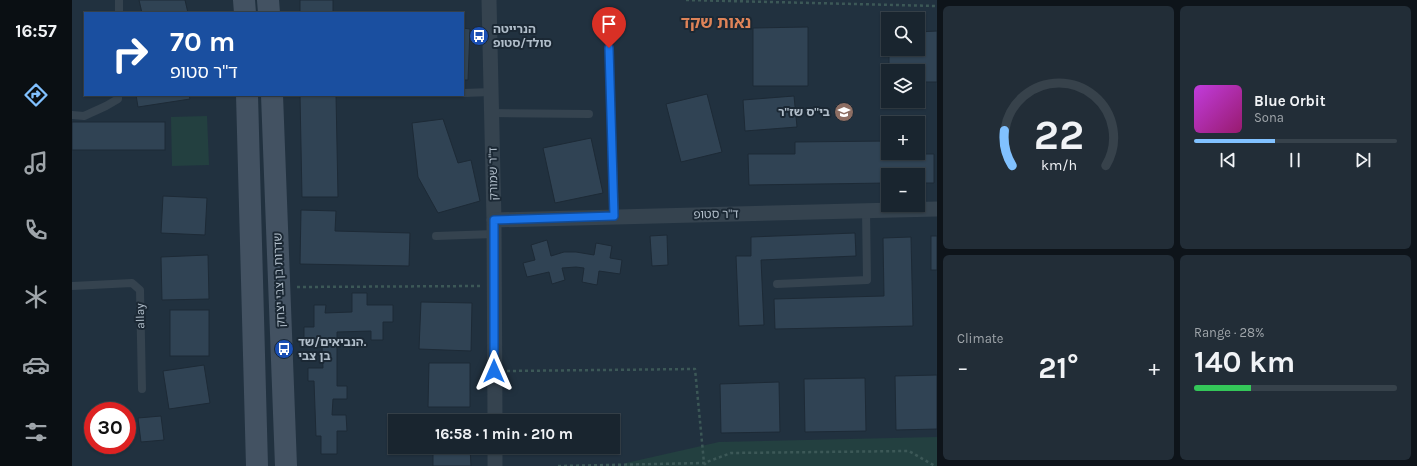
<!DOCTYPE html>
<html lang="en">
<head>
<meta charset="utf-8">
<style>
  body { margin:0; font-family:Karla,"Noto Sans Hebrew",sans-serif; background:#222d37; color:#f1f3f6; height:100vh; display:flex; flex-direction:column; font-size:15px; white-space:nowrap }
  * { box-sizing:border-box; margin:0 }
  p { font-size:13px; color:#9fa5aa }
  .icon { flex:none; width:22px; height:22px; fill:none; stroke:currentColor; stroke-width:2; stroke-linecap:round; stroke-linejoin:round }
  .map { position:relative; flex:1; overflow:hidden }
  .side { display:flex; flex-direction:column; gap:6px; padding:6px; background:#0e141a; width:480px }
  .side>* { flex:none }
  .banner { position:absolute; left:12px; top:12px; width:380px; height:84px; border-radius:0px; box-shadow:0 1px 3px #0004,0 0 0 1px #37424b; background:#1a4fa0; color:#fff; overflow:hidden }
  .buttons { position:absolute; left:809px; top:12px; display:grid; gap:8px }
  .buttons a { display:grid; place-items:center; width:44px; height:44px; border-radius:0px; background:#19252f; box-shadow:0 1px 3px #0004,0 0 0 1px #37424b; font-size:20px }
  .speed { position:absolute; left:12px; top:402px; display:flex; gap:8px; font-size:20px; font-weight:700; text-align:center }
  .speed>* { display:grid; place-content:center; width:52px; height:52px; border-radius:50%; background:#19252f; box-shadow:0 1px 3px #0004,0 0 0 1px #37424b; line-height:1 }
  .speed .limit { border:6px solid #d22; background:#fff; color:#111 }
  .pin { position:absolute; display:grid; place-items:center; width:34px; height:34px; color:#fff; margin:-41px -17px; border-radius:50% 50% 50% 0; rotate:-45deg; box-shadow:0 0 4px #0007 }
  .pin .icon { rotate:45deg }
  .me { position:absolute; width:44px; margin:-22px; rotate:0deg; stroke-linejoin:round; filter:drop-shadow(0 0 3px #0008) }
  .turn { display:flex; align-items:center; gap:14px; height:84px; padding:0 20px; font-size:18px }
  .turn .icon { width:52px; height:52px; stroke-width:2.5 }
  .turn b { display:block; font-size:28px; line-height:34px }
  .big { font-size:30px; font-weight:700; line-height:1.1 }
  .side .widget { flex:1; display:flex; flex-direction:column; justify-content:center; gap:6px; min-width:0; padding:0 14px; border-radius:6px; background:#222d37 }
  .side .dial { align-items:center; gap:0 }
  .dial svg { height:104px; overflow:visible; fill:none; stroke:#37424b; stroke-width:7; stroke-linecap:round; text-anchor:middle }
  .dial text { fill:#f1f3f6; stroke:none }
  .song { display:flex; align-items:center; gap:12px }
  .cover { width:48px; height:48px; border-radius:6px; background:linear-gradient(135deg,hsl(290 70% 55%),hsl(320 70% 35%)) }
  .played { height:4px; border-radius:2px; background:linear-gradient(90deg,#81c1ff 40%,#37424b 40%) }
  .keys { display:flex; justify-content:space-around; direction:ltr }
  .heat { display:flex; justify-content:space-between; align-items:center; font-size:22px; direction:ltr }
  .charge { height:6px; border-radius:3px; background:linear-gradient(90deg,#34c759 28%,#37424b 0) }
  .side .tiles { flex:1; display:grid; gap:6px; grid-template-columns:repeat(2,1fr) }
  .trip { position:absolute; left:316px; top:414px; width:232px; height:40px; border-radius:0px; background:#19252f; box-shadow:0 1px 3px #0004,0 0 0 1px #37424b; font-weight:700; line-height:40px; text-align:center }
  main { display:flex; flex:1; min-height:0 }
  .tabs { display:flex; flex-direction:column; width:72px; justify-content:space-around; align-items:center; background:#0a0f13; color:#9fa5aa }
  .tabs .icon { width:28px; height:28px }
  .tabs .selected { color:#81c1ff }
  .tabs b { font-size:18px; color:#f1f3f6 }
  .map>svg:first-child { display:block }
  .green { fill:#234040 }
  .building { fill:#304354; stroke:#1d2a36 }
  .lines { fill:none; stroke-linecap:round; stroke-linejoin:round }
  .path { stroke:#3c5857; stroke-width:2.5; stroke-dasharray:3 3; stroke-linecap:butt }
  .service { stroke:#35434f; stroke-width:8 }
  .minor { stroke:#35434f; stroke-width:15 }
  .secondary { stroke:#435262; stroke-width:22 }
  .route-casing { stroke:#114b97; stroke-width:10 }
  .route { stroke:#1a73e8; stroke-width:7 }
  .labels { text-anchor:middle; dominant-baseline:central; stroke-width:4; stroke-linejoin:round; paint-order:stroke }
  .poi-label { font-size:12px; font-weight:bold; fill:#b1beca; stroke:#1b2834; text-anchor:start }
  .street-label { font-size:12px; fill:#b1beca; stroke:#1b2834 }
  .district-label { font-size:16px; font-weight:bold; fill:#de8358; stroke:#1b2834 }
</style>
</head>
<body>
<main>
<nav class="tabs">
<b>16:57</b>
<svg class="icon selected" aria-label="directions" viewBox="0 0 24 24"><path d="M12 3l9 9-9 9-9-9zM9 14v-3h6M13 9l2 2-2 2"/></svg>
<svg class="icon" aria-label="music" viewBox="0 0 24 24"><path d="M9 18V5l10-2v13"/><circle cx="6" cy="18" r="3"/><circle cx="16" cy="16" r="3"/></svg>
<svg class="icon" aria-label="phone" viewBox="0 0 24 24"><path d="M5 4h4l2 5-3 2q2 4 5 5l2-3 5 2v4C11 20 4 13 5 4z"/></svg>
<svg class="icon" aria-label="climate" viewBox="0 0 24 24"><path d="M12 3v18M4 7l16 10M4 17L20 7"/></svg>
<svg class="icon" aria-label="car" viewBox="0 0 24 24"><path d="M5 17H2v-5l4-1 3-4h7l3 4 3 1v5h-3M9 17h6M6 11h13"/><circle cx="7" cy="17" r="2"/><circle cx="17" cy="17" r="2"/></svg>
<svg class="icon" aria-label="filters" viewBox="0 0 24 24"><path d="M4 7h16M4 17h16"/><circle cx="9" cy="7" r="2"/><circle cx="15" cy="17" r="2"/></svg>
</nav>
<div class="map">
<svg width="865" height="466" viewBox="0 0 865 466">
  <rect width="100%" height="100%" fill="#21313f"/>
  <g class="green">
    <path d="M135,116L137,165L100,166L99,117Z"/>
    <path d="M865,437V466H554V463L647,442Z"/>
  </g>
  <g class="building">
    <path d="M67,0H113L116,13H70Z"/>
    <rect x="228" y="0" width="33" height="13"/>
    <path d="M736,27V86H681V28Z"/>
    <path d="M391,28L398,29L396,80H391Z"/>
    <path d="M865,31V82H846V71H817V49H846V32Z"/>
    <path d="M635,94L650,152L609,162L594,104Z"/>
    <path d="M64,95H117L118,99L66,107Z"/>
    <path d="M228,95H264L266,197H230Z"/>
    <path d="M722,96L725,127L673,131L671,100Z"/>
    <path d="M371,119L386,163L399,160L408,201L366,213L346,177L340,123Z"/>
    <rect x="0" y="122" width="93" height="28"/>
    <path d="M519,138L531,193L483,203L471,148Z"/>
    <path d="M816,141V153H819V154H862V183H846V175H816V183L677,185L676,154H723V142Z"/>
    <path d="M91,196L135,198L133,235L89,233Z"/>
    <path d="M229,210L264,211L263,231L338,233L337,266L228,264Z"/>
    <path d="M783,233L784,256L689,260L692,325L667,326L664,256H679V237Z"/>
    <path d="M595,235L596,265L580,266L578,236Z"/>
    <rect x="859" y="236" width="6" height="34"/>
    <path d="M839,237L841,326L703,329L702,299L812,296L811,238Z"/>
    <path d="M475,240L479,256L492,252H504L522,255L524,243L540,246L538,258L550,260L548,274L527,271L525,285L510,282L512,268L504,267L490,268L493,280L480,284L477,272L455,277L451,263L463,260L459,245Z"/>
    <path d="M136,255L137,299L90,300L89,257Z"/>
    <path d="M280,293H295V305H321V322H311V340H299V331L265,332V386H275V399H261L260,415H274L275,431H265V454H249V436H244L242,381H236V368H251L250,347H232V327H242V305H254L253,313L280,312Z"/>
    <path d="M349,302L400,303L399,351L347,349Z"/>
    <rect x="98" y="310" width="39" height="46"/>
    <path d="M357,363H398V407H356Z"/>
    <path d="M132,365L138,403L97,409L91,371Z"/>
    <path d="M865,375V429L824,430L823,376Z"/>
    <path d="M793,378L794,431L733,432L732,379Z"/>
    <path d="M707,382L708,432L649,433L648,384Z"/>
    <path d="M89,416L92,440L69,442L66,418Z"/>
    <path d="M361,447H398L399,466H361Z"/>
  </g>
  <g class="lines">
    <g class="path">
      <path d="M614,0L865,6"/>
      <path d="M225,287L410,286"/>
      <path d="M435,371L623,369L632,463L635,466"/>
      <path d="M486,466L632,463L659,453L837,451L863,466"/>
    </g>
    <g class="service">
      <path d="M47,13V0"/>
      <path d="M537,48L543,217"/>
      <path d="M391,93L419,92"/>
      <path d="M420,113L517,114"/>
      <path d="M0,115L12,116L34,106L46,99V95"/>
      <path d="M364,236L422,234"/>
      <path d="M705,284L795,280L794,210"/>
      <path d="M0,286L60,283L68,290L70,389"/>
    </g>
    <g class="minor">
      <path d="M417,0L422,220L423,421"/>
      <path d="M422,220L865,209"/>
      <path d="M423,447V466"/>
    </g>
    <g class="secondary">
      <path d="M172,0L173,13"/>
      <path d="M196,0L197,13"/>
      <path d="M175,95L185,466"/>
      <path d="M200,95L214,466"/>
    </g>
  </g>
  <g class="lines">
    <defs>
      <path id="route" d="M422,371V220L542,216L537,48"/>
    </defs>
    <use href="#route" class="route-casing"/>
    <use href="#route" class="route"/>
  </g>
  <defs>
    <symbol id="bus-disc" viewBox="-11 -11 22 22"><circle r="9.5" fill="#1a4fb4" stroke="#1b2834"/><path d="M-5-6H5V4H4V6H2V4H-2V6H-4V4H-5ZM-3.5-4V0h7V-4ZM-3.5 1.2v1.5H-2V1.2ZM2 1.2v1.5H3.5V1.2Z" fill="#fff"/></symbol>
    <symbol id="school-disc" viewBox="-11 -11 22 22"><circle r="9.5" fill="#8d6e63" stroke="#1b2834"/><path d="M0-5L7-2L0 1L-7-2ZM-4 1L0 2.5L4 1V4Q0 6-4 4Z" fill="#fff"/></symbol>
  </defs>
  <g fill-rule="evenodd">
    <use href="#bus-disc" x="396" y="25" width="22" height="22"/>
    <use href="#school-disc" x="761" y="101" width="22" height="22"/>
    <use href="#bus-disc" x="201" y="338" width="22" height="22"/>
  </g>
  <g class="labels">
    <g class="poi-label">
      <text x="421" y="29">הנרייטה<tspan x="421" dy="14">סולד/סטופ</tspan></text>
      <text x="758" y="112" text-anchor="end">בי"ס שז"ר</text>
      <text x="226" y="342">הנביאים/שד.<tspan x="226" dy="14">בן צבי</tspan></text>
    </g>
    <g class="street-label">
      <text transform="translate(421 174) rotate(-91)">ד"ר שמורק</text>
      <text transform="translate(644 214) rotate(-1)">ד"ר סטופ</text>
      <text transform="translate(207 280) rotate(-92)">שדרות בן צבי יצחק</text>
      <text transform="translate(68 316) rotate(-91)">allay</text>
    </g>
    <g class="district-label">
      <text x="644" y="22">נאות שקד</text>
    </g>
  </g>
</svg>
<div class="buttons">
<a><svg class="icon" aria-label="search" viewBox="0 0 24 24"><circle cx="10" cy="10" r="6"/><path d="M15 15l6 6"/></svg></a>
<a><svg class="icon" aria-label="layers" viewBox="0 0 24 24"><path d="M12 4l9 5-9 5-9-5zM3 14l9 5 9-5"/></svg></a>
<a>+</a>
<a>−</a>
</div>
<div class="speed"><div class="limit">30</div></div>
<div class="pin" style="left:537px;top:48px;background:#d93025"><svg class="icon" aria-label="arrive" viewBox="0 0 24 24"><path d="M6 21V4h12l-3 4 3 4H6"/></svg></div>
<svg class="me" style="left:422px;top:371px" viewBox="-20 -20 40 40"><path d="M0-17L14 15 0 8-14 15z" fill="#1a73e8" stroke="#fff" stroke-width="4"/></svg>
<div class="trip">16:58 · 1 min · 210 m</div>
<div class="banner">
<div class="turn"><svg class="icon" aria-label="right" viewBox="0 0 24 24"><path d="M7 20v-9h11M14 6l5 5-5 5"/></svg><div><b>70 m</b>ד&quot;ר סטופ</div></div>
</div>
</div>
<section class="side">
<div class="tiles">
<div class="widget dial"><svg viewBox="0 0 100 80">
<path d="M14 69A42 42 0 1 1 86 69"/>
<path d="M14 69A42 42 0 0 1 8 42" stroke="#81c1ff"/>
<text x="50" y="56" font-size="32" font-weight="700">22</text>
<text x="50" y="72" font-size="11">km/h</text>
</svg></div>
<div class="widget">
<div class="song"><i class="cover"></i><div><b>Blue Orbit</b><p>Sona</p></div></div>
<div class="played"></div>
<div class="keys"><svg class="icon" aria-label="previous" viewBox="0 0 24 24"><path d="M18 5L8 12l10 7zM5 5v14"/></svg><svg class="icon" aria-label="pause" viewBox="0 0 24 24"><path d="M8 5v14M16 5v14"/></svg><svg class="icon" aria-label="next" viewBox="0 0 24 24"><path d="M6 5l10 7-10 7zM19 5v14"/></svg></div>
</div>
<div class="widget"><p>Climate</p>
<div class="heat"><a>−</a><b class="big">21°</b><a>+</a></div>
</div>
<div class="widget"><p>Range · 28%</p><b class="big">140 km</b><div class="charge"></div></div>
</div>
</section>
</main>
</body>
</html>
